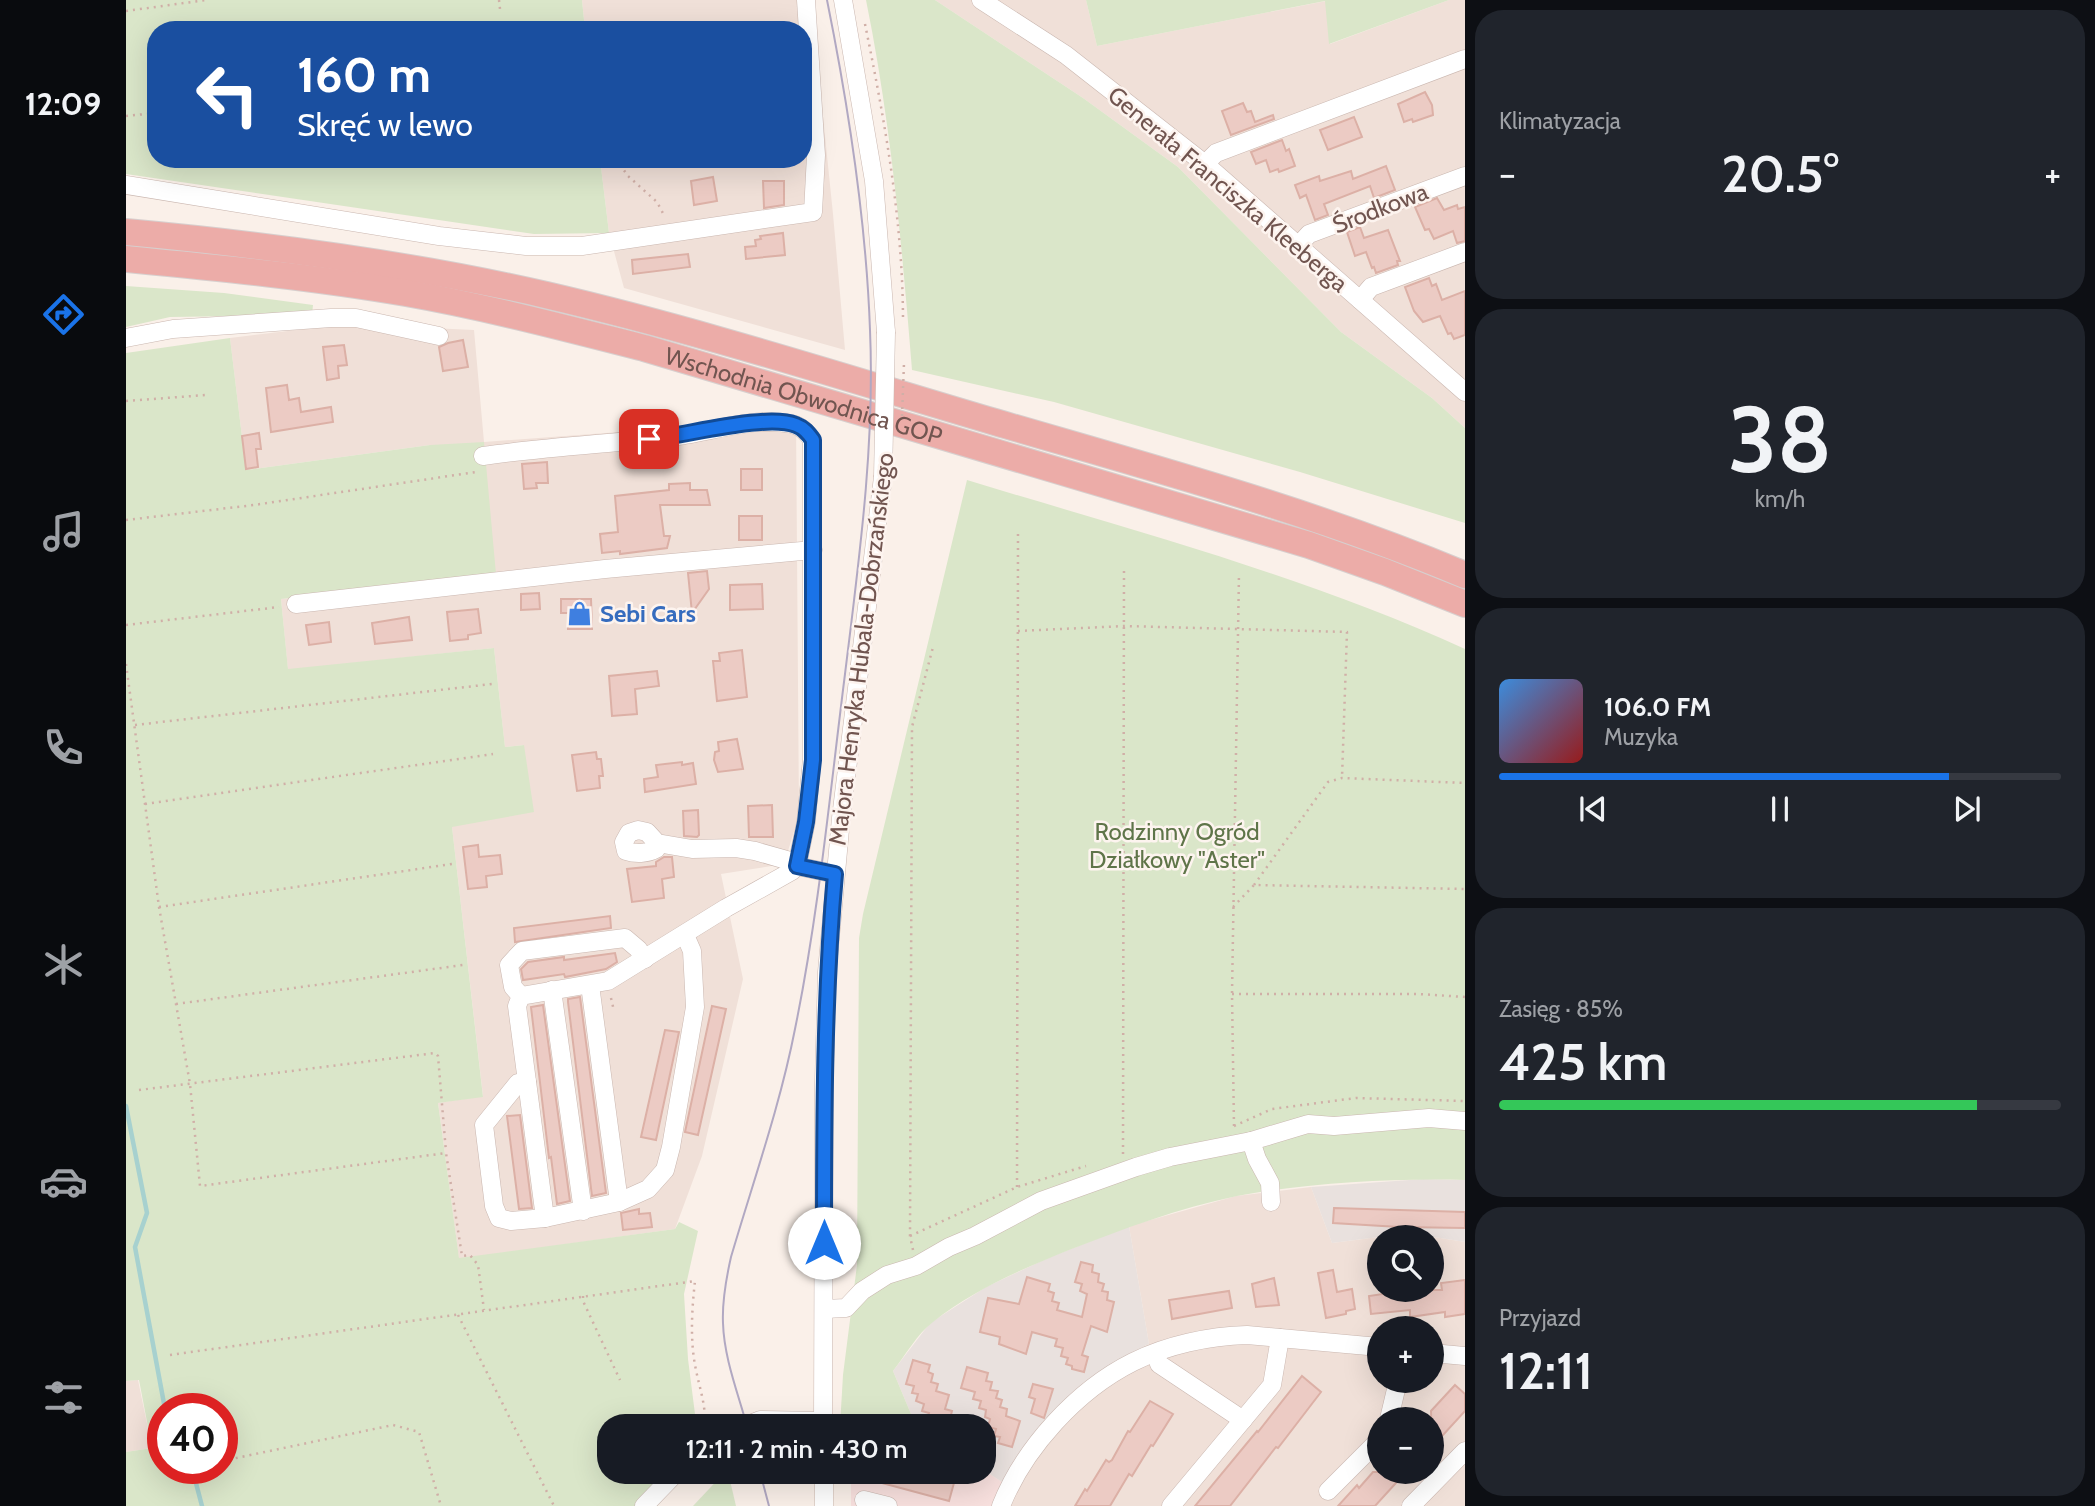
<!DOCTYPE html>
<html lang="pl">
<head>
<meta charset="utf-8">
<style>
  body { margin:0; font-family:Cabin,sans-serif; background:#20242c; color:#f1f3f6; height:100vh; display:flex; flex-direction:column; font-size:26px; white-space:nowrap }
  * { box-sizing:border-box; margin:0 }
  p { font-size:23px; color:#9ea1a6 }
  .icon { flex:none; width:38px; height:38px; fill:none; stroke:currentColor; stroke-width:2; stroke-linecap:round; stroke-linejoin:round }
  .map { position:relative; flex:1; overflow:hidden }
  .details { display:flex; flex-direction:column; gap:10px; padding:10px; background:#0d0f14; width:630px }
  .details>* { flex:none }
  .hud { position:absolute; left:21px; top:21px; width:665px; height:147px; border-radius:28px; box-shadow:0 7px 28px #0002; background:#1a4fa0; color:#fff; overflow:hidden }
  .tools { position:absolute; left:1241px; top:1225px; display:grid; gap:14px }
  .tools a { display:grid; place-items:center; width:77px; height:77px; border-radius:50%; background:#171b24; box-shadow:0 7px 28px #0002; font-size:35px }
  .speed { position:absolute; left:21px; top:1393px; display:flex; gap:14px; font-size:35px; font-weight:700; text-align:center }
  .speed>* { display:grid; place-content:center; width:91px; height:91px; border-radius:50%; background:#171b24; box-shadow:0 7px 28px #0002; line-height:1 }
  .speed .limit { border:10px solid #d22; background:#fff; color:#111 }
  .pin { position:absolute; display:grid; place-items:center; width:60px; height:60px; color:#fff; margin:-30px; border-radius:14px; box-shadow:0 4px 10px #0006 }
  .me { position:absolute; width:77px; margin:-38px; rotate:0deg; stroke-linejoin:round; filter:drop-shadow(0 0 5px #0008) }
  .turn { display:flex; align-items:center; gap:24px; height:147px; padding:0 35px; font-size:32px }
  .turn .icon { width:91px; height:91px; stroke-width:2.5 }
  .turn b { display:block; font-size:49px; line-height:60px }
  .big { font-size:52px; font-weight:600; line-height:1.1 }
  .details .tile { flex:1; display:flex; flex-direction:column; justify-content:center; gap:10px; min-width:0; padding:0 24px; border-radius:28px; background:#20242c }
  .details .dial { align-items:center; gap:0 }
  .dial b { font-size:91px; line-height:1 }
  .song { display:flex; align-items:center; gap:21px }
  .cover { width:84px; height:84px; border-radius:10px; background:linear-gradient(135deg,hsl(210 70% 55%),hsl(0 70% 35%)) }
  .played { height:7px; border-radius:4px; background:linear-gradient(90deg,#1a73e8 80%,#363941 80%) }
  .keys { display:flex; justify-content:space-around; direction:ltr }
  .heat { display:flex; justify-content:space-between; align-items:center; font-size:38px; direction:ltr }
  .charge { height:10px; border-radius:5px; background:linear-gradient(90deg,#34c759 85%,#363941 0) }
  .trip { position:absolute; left:471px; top:1414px; width:399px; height:70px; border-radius:28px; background:#171b24; box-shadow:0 7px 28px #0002; font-weight:600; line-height:70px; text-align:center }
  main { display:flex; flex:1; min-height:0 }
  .menu { display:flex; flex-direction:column; width:126px; justify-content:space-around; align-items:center; background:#090b0e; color:#9ea1a6 }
  .menu .icon { width:49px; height:49px }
  .menu .active { color:#1a73e8 }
  .menu b { font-size:32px; color:#f1f3f6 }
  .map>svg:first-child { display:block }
  .residential { fill:#f0e0d8; fill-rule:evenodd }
  .commercial { fill:#f8e0de }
  .industrial { fill:#e9e1de }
  .green { fill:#dae6c9; fill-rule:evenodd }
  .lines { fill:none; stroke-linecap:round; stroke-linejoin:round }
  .stream { stroke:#a7d1cf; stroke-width:4.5 }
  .building { fill:#eccbc4; stroke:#dcb0a6; stroke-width:2 }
  .minor-casing { stroke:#cab7b0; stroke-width:19 }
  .highway-casing { stroke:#d7cfce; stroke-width:28 }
  .path { stroke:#d0afa7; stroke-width:2.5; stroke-dasharray:2 5; stroke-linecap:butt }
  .minor { stroke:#fff; stroke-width:18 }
  .highway { stroke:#ecaca8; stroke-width:26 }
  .tram { stroke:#b1a8c2; stroke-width:2 }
  .minor-bridge-casing { stroke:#cab7b0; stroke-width:19; stroke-linecap:butt }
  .path-bridge { stroke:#d0afa7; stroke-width:2.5; stroke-dasharray:2 5; stroke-linecap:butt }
  .minor-bridge { stroke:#fff; stroke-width:18 }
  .route-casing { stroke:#114b97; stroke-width:18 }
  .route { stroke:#1a73e8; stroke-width:12 }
  .labels { text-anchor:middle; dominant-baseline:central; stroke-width:5; stroke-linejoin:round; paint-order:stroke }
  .street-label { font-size:24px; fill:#715550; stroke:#fdf4ef }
  .shop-label { font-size:24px; font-weight:bold; fill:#366cbe; stroke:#fdf4ef; text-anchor:start }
  .park-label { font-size:24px; fill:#5f7549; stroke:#fdf4ef }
</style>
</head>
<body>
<main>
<nav class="menu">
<b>12:09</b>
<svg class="icon active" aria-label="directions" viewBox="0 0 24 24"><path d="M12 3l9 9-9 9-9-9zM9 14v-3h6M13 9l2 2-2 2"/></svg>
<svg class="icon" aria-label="music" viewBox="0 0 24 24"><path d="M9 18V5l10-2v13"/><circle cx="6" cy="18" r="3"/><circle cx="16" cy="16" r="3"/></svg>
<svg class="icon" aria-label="phone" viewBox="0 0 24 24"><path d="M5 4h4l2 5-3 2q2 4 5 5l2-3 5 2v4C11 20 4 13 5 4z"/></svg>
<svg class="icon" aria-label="climate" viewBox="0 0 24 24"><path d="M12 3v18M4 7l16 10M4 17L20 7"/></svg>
<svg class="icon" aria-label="car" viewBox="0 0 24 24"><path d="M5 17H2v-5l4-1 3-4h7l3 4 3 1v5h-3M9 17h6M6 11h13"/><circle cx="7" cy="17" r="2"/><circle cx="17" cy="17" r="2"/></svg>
<svg class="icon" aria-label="filters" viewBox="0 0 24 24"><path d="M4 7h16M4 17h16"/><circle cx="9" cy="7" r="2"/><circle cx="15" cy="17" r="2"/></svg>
</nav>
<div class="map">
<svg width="1339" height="1506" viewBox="0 0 1339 1506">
  <rect width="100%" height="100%" fill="#faf0e9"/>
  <g class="residential">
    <path d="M456,0H685L707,214L719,350L498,288L483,233L474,159H677V30H459Z"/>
    <path d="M809,0H960L971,46L1200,1L1204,44L1323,0H1339V428L1306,398L1215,332L1052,167L957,98Z"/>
    <path d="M220,324L348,330L358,442L670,419L673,815L658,864L595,874L617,979L576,1156L549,1229L333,1259L312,1103L357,1096L326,827L398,745L379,747L368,648L162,670L155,599L369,574L304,445L120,470L104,338Z"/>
    <path d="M1185,1187L1206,1243L1284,1233L1339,1242V1506H866L876,1482L909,1433L942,1399L999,1356L1023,1344L1003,1226L1110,1196ZM1253,1237H1306V1290H1253ZM1253,1328H1306V1381H1253ZM1253,1419H1306V1472H1253Z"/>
    <path d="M12,1380L26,1448L0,1452V1381Z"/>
  </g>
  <path class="commercial" d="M858,1470L876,1482L866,1506H725V1472Z"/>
  <g class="industrial">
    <path d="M1297,1179L1339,1180V1242L1284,1233L1206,1243L1185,1187Z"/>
    <path d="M1003,1226L1023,1344L999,1356L942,1399L909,1433L876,1482L858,1470V1426H790L767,1371L804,1323L860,1287L922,1258Z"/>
  </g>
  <g class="green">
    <path d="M0,0H456L459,30H30V159H474L483,233L408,234L0,174Z"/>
    <path d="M740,0H809L957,98L1052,167L1215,332L1306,398L1339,428V523L1174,472L928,402L786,370C776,246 765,123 740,0Z"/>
    <path d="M960,0H1323L1203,44L1199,1L971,46Z"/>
    <path d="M0,286L98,293L187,305L186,315L44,317L0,327Z"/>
    <path d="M104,338L120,470L304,445L358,442L370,574L155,599L162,669L368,648L379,747L398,745L408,812L326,827L357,1097L312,1103L333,1258L549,1229L553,1222L572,1231L558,1294L562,1359L570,1422L569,1426H483V1472H545L542,1492L531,1506H0V1452L26,1448L13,1380L0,1381V353ZM37,1409H96V1468H37Z"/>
    <path d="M841,480C1008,531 1180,576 1339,649V1180C1268,1178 1180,1183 1111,1196C1053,1208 997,1229 943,1250C896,1269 847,1290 807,1322C791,1334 779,1356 767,1371L790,1426H714L717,1375L731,1265L733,938L737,914Z"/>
    <path d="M599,1472H602L610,1506H567Z"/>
  </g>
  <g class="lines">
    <g class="stream">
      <path d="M0,1106L21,1213L9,1247L39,1409"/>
      <path d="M66,1468L76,1506"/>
    </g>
  </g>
  <g class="building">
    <path d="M1299,92L1306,105L1307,115L1287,122L1286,119L1278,122L1272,104Z"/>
    <path d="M1117,103L1121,112L1125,111L1129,122L1147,115L1148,119L1105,135L1096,111Z"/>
    <path d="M1228,117L1236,137L1202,150L1194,130Z"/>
    <path d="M1156,140L1160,151L1163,149L1169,166L1153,172L1152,169L1144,172L1140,160L1130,164L1125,152Z"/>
    <path d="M1260,166L1269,190L1248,198L1244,186L1198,204L1202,215L1189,220L1180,195L1174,198L1169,185L1193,176L1194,181L1225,171L1227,179Z"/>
    <path d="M587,177L591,201L568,205L565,181Z"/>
    <path d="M637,181H658V205L638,208Z"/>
    <path d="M1311,198L1318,210L1331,205L1332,209L1339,207V241L1331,243L1327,231L1308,239L1303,229L1299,230L1289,207Z"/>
    <path d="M1234,227L1238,238L1262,230L1274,261H1271L1272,265L1250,273L1248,267L1246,268L1240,252L1229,256L1221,232Z"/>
    <path d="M657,233L659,255L620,259L619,247L630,246L629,240L635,239L634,236Z"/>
    <path d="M562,254L564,267L507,274L506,260Z"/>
    <path d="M1303,278L1306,286L1310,284L1316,300L1339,291V335L1328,339L1325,333L1322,334L1314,316L1297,322L1288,311L1279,287Z"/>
    <path d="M337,340L342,367L317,371L313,347L322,343Z"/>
    <path d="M218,345L221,365L212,366L213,378L201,380L197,347Z"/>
    <path d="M161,385L163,400L173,398L175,412L205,407L207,422L145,432L140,388Z"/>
    <path d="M133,433L135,449H130L132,467L120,469L116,436Z"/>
    <path d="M421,462L422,483H410L411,488L398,489L396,464Z"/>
    <rect x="615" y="469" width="21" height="21"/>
    <path d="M564,483V490H581L584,505H534L538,536H544L541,548L494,554V551L476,553L474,534L492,532L489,496L543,490V484Z"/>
    <rect x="613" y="516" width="23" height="24"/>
    <path d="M581,571L583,589L566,613L562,573Z"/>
    <path d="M636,584L637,609L604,610V585Z"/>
    <path d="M413,593L414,609L395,610V594Z"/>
    <path d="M435,599H465L466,629H442V613H435Z"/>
    <path d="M352,609L355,633L342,635V639L324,641L321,612Z"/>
    <path d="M283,617L286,640L249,644L246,623Z"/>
    <path d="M203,622L205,642L183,645L180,625Z"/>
    <path d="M616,650L621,697L591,701L587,661H594L593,653Z"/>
    <path d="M531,671L533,686L509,689L511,714L486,716L483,676Z"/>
    <path d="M611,739L617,769L592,772L588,760L589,752L593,751L592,742Z"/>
    <path d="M470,752L471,759H475L477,776H473L474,788L451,791L446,755Z"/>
    <path d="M556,762V765L567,763L570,784L519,792L518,779L532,777L530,765Z"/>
    <path d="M646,805L647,837H623L622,806Z"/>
    <path d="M572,810L573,835L571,837L558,836L557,811Z"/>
    <path d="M352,845L353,857L374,855L376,874L360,876L361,887L342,889L337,847Z"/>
    <path d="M538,857H546L548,877L536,879L538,898L506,902L501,869L530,866V862Z"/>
    <path d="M484,916L485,928L389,942L388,928Z"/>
    <path d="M489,953L491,962L480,969L439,977L438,974L397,980L395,969L402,962L438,957V960Z"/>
    <path d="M454,997L480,1193L466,1196L442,1002V999Z"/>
    <path d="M417,1005L444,1201L431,1204L425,1157L423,1158L405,1007Z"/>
    <path d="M586,1006L600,1009L572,1135L559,1132Z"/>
    <path d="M539,1030L553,1032L530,1140L515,1137Z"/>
    <path d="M394,1115L406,1208L393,1209L381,1116Z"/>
    <path d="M1208,1208L1339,1212V1228L1273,1227L1207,1223Z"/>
    <path d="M513,1209V1214L524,1213L526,1227L497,1230L495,1213Z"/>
    <path d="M955,1262L967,1265L966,1272L973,1274L972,1282L978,1284L976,1291L982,1292L981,1300L988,1302L981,1332L965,1326L956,1355L962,1357L958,1372L946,1369V1366L940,1364L942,1358L935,1356L937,1348L929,1346L931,1339L906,1332L900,1354L873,1344L874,1337L854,1332L862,1298L893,1304L901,1277L924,1284L922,1291L928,1293L926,1301L933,1303L931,1310L956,1317L961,1294L954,1291L956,1284L949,1282Z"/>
    <path d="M1207,1270L1211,1292L1226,1289L1229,1309L1220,1311V1314L1200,1318L1192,1273Z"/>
    <path d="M1148,1278L1153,1305L1130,1307L1126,1284Z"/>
    <path d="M1339,1280V1314L1319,1317V1312L1284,1317V1310L1245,1314L1243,1296L1283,1290H1316L1315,1283Z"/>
    <path d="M1103,1291L1106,1308L1046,1319L1043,1300Z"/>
    <path d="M787,1360L804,1365L802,1372L807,1374L805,1382L812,1384L810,1391L823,1395L819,1409L826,1411L822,1426H807L808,1423L801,1421L803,1413L796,1411L798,1404L790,1401L792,1394L786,1393L788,1386L780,1384Z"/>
    <path d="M841,1367L862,1373L860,1381L866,1382L864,1390L872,1391L870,1398L876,1400L874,1407L881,1409L880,1416L894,1421L886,1447L872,1443L874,1437L868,1436L870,1429L862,1427L864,1419L859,1417L860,1410L853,1408L855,1401L847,1399L849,1392L835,1388Z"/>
    <path d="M1176,1376L1195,1392L1152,1448L1150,1447L1104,1506H1069L1131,1431L1132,1432Z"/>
    <path d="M907,1384L927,1389L918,1418L905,1413L909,1399L903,1397Z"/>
    <path d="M1329,1385L1339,1394V1411L1306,1447L1305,1411Z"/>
    <path d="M1024,1401L1047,1414L1027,1446L1025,1445L1006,1476L1003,1474L984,1506H949L959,1489L961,1491L980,1460L983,1462L986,1460L1002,1431L1004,1432Z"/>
    <path d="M731,1472H831L823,1501L730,1476Z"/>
    <path d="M1247,1472H1280L1249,1506H1212L1231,1485L1233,1488Z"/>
  </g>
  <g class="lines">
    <defs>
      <g id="minor">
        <path d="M717,0L748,181L760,332"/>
        <path d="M855,0L940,55L1079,164L1339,392"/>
        <path d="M1079,164L1090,153L1339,59"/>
        <path d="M0,185L313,236L400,246H456L687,212L690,155L680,0"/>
        <path d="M1172,246L1183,234L1339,176"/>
        <path d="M1234,300L1245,287L1339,252"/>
        <path d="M0,338L47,329L205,318H230L313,336"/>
        <path d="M357,456C419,447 481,444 544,437C583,433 625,416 666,424C675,426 681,432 686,440V759L680,822L671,866L709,874"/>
        <path d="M170,604L479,569L687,550"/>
        <path d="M464,985L493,1202"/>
        <path d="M426,990L457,1211"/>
        <path d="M395,996L387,987L383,965L396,951L499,938L512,949L519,959"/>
        <path d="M401,1082L392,1083L358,1125L368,1206L373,1218L385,1221L419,1218L493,1202L522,1189L539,1170L545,1147L569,1007L566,951L559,935"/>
        <path d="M1125,1141L1131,1159L1144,1183L1145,1202"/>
        <path d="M419,1218L391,1006L395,996L482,981L600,908L666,871L671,866L664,861L629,851L610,848L566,849L531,843L521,832L512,830L503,833L498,842L500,851C509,854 521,854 530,849L531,843"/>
        <path d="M698,1309L720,1308L736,1291L761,1275L790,1266L823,1247L849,1236L915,1201L1010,1167L1044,1157L1125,1141L1182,1124L1208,1126L1303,1118L1339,1121"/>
        <path d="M1030,1353L1033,1364L1117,1420"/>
        <path d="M1306,1353L1339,1356"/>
        <path d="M1263,1419L1272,1381"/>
        <path d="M619,1426L634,1420L697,1421"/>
        <path d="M697,1426L698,1083L701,972L715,818L757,477"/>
        <path d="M698,1472V1506"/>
        <path d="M1202,1491L1253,1440"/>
        <path d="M738,1500L762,1506"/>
        <path d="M518,1506L551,1472"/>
        <path d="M875,1506C898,1448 951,1390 1007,1362C1041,1345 1083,1336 1121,1335L1253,1347"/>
        <path d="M1045,1506L1146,1385L1154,1338"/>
        <path d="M1285,1506L1339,1451"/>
      </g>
      <g id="highway">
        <path d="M0,232C141,245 282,263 420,295C571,330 720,378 869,422C1026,468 1187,511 1339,575"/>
        <path id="s1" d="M0,259C93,268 187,277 280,293C360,307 439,328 518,348L1183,545L1259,572L1339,604"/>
      </g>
    </defs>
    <use href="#minor" class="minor-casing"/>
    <use href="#highway" class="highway-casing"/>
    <g class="path">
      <path d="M373,0L374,9"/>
      <path d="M0,11L80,0"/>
      <path d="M739,24C759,122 777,222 777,322"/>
      <path d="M0,116L30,113"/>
      <path d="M267,159L268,166"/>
      <path d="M490,159L502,176L531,202L539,217"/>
      <path d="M0,401L80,395"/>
      <path d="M0,520L128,505L350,472"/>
      <path d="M0,625L153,607"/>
      <path d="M892,631L999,626L1221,632L1216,778"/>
      <path d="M0,664L33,907L64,1084L74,1186L320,1153L336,1256L344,1255L352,1265L358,1310"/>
      <path d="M9,725L366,684"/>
      <path d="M19,804L367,754"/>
      <path d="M1128,885L1202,782L1216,778L1339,783"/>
      <path d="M33,907L326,864"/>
      <path d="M1107,907L1128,885L1339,889"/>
      <path d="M1106,994H1293L1339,997"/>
      <path d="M485,998L488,1011"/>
      <path d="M50,1004L337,965"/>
      <path d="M13,1090L309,1053L312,1056L320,1152"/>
      <path d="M1108,1126L1146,1109L1230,1098L1339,1101"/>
      <path d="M1108,1126L1106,994L1113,573"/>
      <path d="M997,1154L998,567"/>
      <path d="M891,1187L892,530"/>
      <path d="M784,1236L891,1187L960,1166"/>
      <path d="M787,1250L784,1236L786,727L807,647"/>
      <path d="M457,1296V1301L494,1380"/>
      <path d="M332,1315L428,1506"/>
      <path d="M44,1355L569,1281C566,1308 564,1338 569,1365C573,1387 580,1404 579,1426"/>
      <path d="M96,1461L267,1425L293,1432L315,1506"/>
    </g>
    <use href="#minor" class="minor"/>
    <use href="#highway" class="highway"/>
    <g class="tram">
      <path d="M621,1426C612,1393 598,1358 597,1323C596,1301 600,1279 605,1257C627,1182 654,1106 669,1029C693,912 704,792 719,674C733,560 749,445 744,330C740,218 723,109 701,0"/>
      <path d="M634,1472L643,1506"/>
    </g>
    <defs>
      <path id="minor-bridge" d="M757,477L760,332"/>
    </defs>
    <use href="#minor-bridge" class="minor-bridge-casing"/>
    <path class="path-bridge" d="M776,416L778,363"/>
    <use href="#minor-bridge" class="minor-bridge"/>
  </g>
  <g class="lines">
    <defs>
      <path id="route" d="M523,439C559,436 640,413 670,425C678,428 682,433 687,440V760L680,822L671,866L709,874C698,997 698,1120 698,1243"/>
    </defs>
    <use href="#route" class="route-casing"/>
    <use href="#route" class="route"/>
  </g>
  <defs>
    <symbol id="shop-bare" viewBox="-9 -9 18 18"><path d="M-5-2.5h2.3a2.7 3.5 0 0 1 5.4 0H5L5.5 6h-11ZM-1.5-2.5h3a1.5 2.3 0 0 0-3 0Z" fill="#3f7fe0" stroke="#fdf4ef" stroke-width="2.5" paint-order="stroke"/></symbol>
  </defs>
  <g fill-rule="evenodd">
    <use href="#shop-bare" x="436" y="596" width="35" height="35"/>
  </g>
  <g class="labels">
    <g class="street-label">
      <text transform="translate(1102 189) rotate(40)">Generała Franciszka Kleeberga</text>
      <text transform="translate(1254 208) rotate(-21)">Środkowa</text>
      <text stroke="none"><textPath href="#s1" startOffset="693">Wschodnia Obwodnica GOP</textPath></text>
      <text transform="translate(735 649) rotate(-83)">Majora Henryka Hubala-Dobrzańskiego</text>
    </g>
    <g class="shop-label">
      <text x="474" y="613">Sebi Cars</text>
    </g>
    <g class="park-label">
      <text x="1051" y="831">Rodzinny Ogród<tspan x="1051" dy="28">Działkowy "Aster"</tspan></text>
    </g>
  </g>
</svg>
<div class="tools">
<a><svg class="icon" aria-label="search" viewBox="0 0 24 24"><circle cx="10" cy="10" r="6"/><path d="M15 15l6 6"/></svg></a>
<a>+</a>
<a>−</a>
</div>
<div class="speed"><div class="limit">40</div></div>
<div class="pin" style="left:523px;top:439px;background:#d93025"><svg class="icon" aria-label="arrive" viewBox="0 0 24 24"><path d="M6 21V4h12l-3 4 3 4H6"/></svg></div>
<svg class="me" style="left:698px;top:1243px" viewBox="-20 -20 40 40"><circle r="19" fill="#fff"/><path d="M0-13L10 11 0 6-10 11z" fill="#1a73e8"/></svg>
<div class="trip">12:11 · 2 min · 430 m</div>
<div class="hud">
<div class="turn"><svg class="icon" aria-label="left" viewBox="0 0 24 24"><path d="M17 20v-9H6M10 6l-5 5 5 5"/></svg><div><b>160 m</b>Skręć w lewo</div></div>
</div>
</div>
<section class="details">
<div class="tile"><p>Klimatyzacja</p>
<div class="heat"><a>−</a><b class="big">20.5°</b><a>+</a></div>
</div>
<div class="tile dial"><b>38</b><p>km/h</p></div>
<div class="tile">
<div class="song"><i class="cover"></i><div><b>106.0 FM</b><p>Muzyka</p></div></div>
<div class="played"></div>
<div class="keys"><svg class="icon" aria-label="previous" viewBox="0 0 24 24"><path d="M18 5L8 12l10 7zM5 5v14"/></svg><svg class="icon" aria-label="pause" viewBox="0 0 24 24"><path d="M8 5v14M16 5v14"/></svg><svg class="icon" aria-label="next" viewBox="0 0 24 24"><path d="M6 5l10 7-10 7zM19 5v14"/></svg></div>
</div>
<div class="tile"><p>Zasięg · 85%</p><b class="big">425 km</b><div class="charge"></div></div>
<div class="tile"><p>Przyjazd</p><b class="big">12:11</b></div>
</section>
</main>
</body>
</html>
